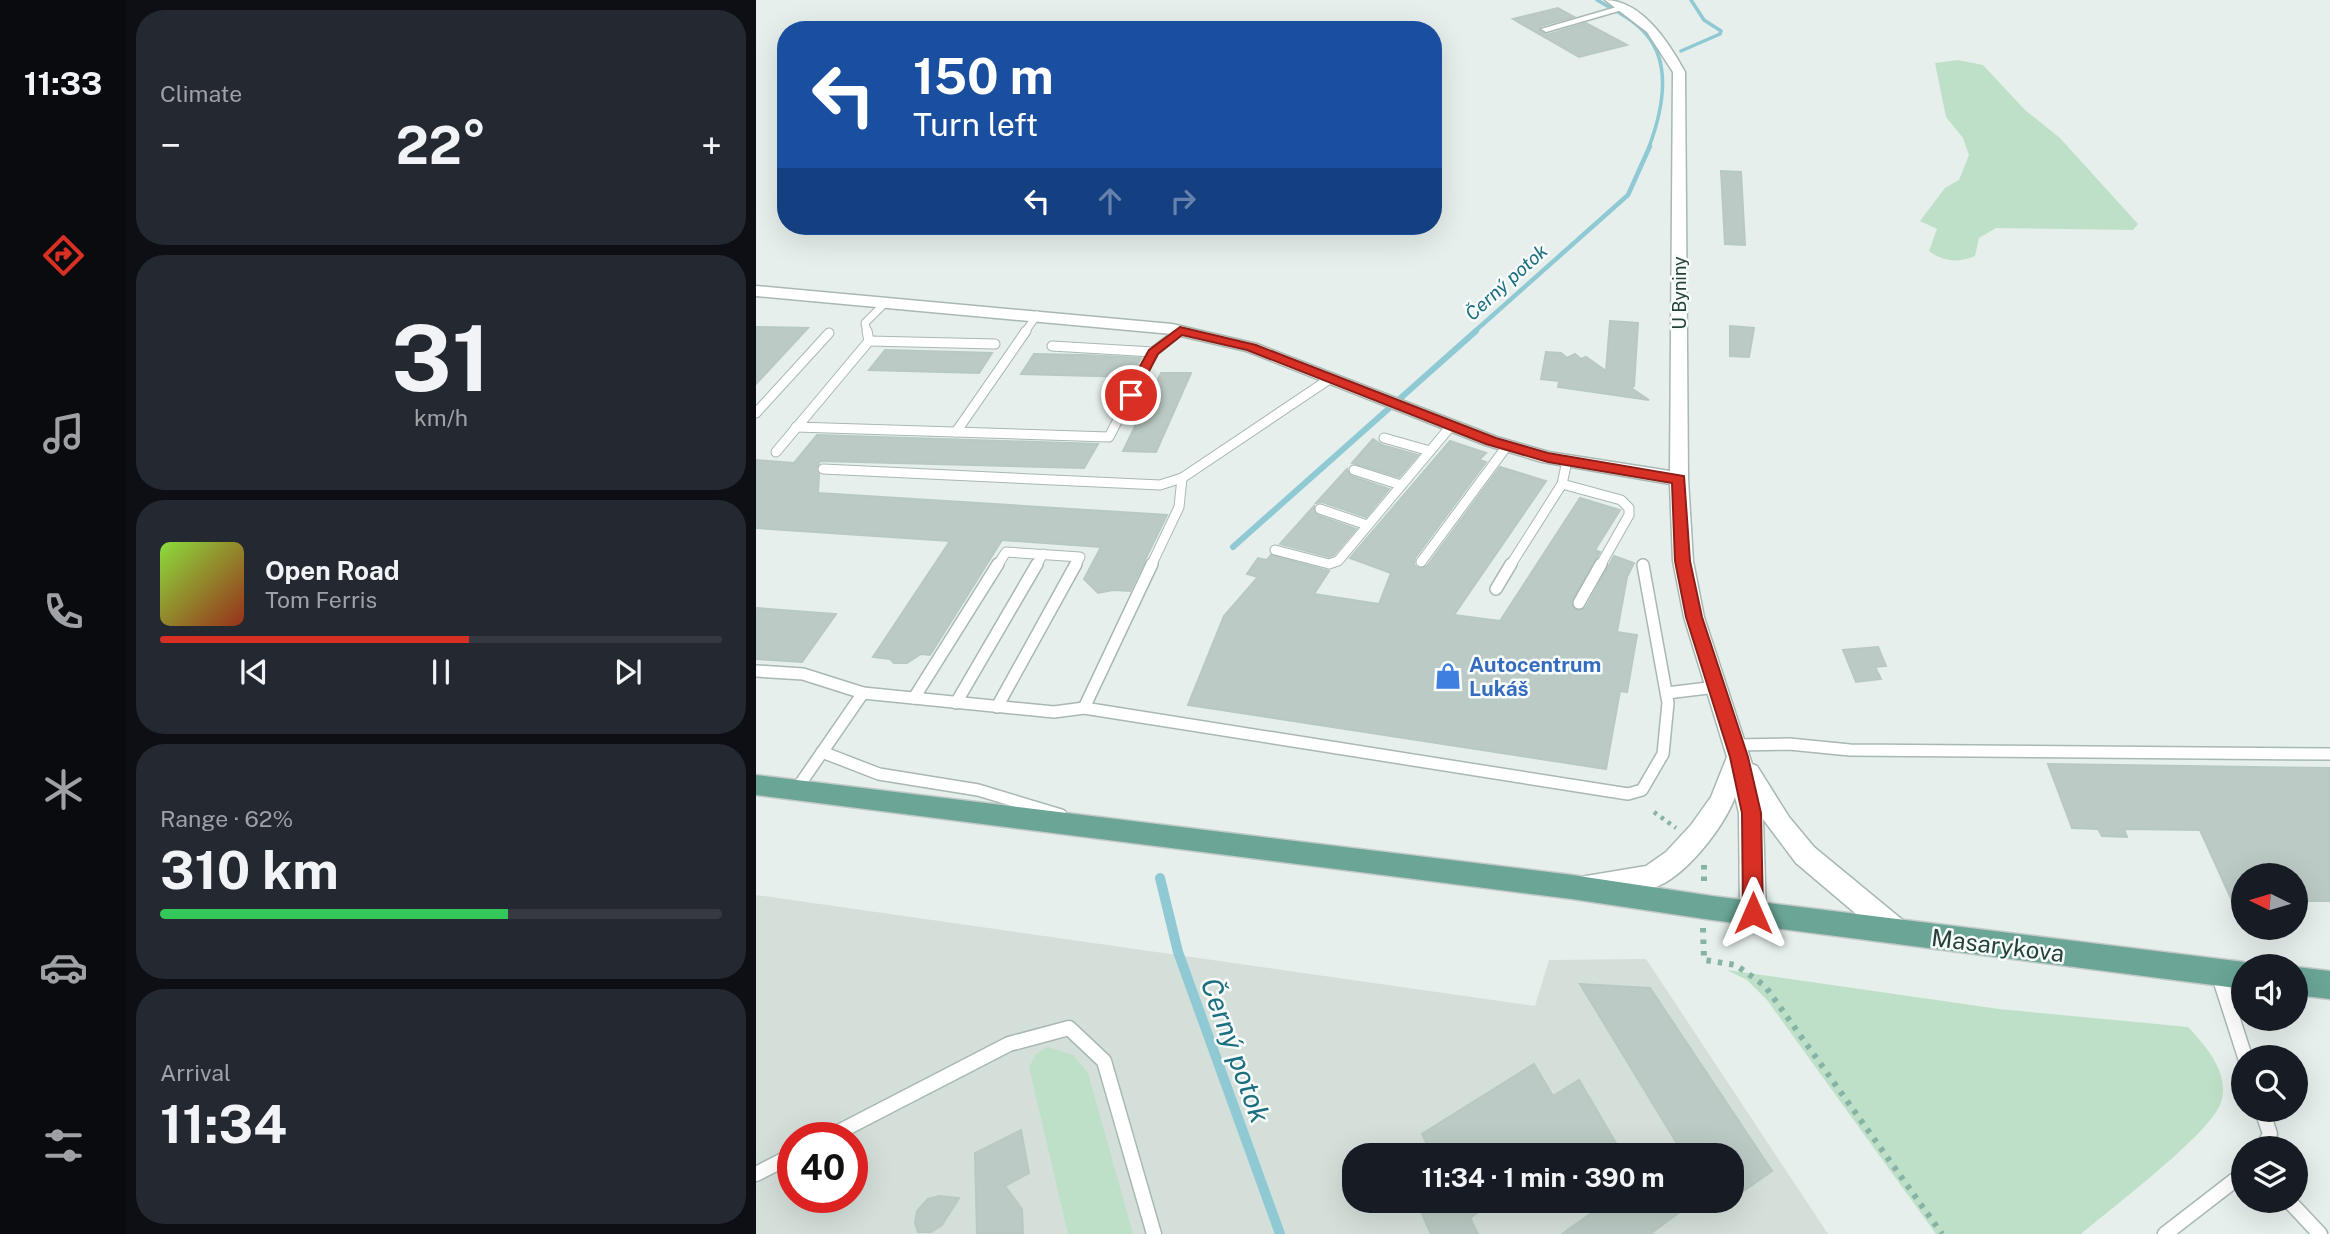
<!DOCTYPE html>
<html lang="en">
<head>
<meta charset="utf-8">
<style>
  body { margin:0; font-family:"Public Sans",sans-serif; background:#242831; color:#f1f3f6; height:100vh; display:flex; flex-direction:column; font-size:26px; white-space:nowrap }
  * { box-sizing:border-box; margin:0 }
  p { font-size:23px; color:#9ea1a6 }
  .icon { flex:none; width:38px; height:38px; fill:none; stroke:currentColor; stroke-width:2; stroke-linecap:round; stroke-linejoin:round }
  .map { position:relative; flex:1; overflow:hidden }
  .drawer { display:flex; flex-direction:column; gap:10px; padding:10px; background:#0d0f14; width:630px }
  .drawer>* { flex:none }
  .banner { position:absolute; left:21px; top:21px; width:665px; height:214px; border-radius:28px; box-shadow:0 7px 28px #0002; background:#1a4fa0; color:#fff; overflow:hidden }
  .needle { width:46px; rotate:275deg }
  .controls { position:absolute; left:1475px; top:863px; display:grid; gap:14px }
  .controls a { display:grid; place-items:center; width:77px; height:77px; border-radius:50%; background:#171b24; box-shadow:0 7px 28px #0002; font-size:35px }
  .speed { position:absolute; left:21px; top:1122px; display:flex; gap:14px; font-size:35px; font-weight:700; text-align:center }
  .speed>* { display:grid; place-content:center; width:91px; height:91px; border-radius:50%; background:#171b24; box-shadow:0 7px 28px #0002; line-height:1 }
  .speed .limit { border:10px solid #d22; background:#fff; color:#111 }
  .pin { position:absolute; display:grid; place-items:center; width:60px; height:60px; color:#fff; margin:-30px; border:4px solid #fff; border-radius:50%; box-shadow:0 2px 7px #0007 }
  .me { position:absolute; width:77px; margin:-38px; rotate:0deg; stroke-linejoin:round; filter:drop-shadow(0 0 5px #0008) }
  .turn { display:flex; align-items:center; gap:24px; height:147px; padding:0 21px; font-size:32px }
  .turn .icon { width:91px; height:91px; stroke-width:2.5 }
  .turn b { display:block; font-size:49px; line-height:60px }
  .lanes { display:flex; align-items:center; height:66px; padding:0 21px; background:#0003; justify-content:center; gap:35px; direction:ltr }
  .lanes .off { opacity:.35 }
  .big { font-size:52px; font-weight:700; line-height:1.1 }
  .drawer .widget { flex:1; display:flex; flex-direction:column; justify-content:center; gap:10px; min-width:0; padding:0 24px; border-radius:28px; background:#242831 }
  .drawer .dial { align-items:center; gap:0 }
  .dial b { font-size:91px; line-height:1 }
  .song { display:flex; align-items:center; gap:21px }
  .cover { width:84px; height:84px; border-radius:10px; background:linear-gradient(135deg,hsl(90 70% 55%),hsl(10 70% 35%)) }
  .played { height:7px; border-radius:4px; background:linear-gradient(90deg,#d93025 55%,#363941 55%) }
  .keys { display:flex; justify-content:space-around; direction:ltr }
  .heat { display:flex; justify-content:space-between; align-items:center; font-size:38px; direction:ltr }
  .charge { height:10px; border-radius:5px; background:linear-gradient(90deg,#34c759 62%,#363941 0) }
  .trip { position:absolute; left:586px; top:1143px; width:402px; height:70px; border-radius:28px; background:#171b24; box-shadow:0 7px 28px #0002; font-weight:700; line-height:70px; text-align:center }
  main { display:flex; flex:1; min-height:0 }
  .menu { display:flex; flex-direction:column; width:126px; justify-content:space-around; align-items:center; background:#090b0e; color:#9ea1a6 }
  .menu .icon { width:49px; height:49px }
  .menu .on { color:#d93025 }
  .menu b { font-size:32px; color:#f1f3f6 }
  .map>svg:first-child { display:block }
  .built { fill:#d4dfda; fill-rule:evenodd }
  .green { fill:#bfe0c8 }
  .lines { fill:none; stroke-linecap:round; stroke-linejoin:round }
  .stream-far3 { stroke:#8ec9d4; stroke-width:3.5 }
  .stream-far2 { stroke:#8ec9d4; stroke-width:4.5 }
  .stream-far1 { stroke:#8ec9d4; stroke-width:6 }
  .stream { stroke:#8ec9d4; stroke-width:10 }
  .building { fill:#bbcac4; stroke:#b8c9c2; stroke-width:2 }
  .service-far3-casing { stroke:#a8b8b2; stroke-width:9 }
  .service-far2-casing { stroke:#a8b8b2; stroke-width:11 }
  .service-far1-casing { stroke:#a8b8b2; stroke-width:14 }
  .service-casing { stroke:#a8b8b2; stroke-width:17 }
  .minor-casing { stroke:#a8b8b2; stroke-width:3 }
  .tertiary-casing { stroke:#a8b8b2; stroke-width:3 }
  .primary-casing { stroke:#c2cac8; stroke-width:3 }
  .path-far1 { stroke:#86b3a5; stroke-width:4.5; stroke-dasharray:3.5 5; stroke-linecap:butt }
  .path { stroke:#86b3a5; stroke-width:6; stroke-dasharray:4.5 7; stroke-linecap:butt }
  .service-far3 { stroke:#fff; stroke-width:7 }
  .service-far2 { stroke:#fff; stroke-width:9 }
  .service-far1 { stroke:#fff; stroke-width:11 }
  .service { stroke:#fff; stroke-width:14 }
  .minor { fill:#fff; fill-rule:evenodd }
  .tertiary { fill:#fff; fill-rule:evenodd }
  .primary { fill:#6aa596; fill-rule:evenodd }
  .route { fill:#d93025; stroke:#8d1f18; stroke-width:2 }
  .labels { text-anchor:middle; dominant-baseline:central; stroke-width:5; stroke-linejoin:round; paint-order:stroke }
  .far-street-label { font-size:18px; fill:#24423a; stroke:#f7fbf9 }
  .far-water-label { font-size:19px; font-style:italic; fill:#1c6f80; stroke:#f7fbf9 }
  .shop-label { font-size:21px; font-weight:bold; fill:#366cbe; stroke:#f7fbf9; text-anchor:start }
  .near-street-label { font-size:24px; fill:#24423a; stroke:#f7fbf9 }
  .near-water-label { font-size:28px; font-style:italic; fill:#1c6f80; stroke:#f7fbf9 }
</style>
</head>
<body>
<main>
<nav class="menu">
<b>11:33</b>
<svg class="icon on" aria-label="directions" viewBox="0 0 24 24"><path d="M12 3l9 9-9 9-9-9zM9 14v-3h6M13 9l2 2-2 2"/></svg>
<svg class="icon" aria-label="music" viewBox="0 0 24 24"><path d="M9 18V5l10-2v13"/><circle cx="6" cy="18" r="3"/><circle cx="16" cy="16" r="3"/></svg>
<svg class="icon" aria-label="phone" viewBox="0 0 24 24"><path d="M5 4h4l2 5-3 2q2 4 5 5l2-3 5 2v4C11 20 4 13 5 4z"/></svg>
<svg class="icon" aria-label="climate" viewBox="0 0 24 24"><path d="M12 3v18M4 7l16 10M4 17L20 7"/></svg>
<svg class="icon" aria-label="car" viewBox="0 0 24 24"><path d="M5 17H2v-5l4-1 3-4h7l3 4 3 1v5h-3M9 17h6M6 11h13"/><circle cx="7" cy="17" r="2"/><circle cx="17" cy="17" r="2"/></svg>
<svg class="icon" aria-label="filters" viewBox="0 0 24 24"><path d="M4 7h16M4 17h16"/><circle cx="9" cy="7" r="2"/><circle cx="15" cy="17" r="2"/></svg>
</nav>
<section class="drawer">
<div class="widget"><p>Climate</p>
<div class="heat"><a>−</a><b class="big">22°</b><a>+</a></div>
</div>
<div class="widget dial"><b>31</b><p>km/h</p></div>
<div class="widget">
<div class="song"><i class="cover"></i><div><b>Open Road</b><p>Tom Ferris</p></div></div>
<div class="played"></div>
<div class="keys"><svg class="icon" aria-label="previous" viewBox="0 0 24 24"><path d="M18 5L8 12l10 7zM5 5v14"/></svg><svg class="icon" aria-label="pause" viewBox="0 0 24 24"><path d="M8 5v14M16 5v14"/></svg><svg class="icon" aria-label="next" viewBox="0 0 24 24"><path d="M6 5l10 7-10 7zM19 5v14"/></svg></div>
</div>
<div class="widget"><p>Range · 62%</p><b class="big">310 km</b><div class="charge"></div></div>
<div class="widget"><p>Arrival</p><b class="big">11:34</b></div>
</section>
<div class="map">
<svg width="1574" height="1234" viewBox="0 0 1574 1234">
  <rect width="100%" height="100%" fill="#e6efeb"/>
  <path class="built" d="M0,895L779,1006L793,960L890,959L1072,1234H0ZM37,1138H96V1197H37ZM598,1155H976V1200H598Z"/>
  <g class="green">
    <path d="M1202,60L1227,65L1269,110L1304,138L1382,224L1377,230L1240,228L1223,238L1219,256C1202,263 1187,262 1173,251L1181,229L1164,221L1189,188L1203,180L1213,155L1207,138L1190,117L1179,63Z"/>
    <path d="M971,970L1243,1009L1432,1027C1450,1046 1474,1073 1465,1102C1457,1132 1353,1210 1325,1234H1180L1011,1000L991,980Z"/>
    <path d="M292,1047L317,1055L332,1073L377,1234H312L273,1067L280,1054Z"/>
  </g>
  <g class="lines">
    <g class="stream-far3">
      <path d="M841,0C858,10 877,19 890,34C917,65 906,112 893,147"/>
      <path d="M925,51L964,34L965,31L948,20L935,0"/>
    </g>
    <path class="stream-far2" d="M718,332L872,195L894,146"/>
    <path class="stream-far1" d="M477,547L720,331"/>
    <path class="stream" d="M404,878L422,952L524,1234"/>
  </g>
  <g class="building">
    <path d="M802,8L818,17L784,26V31L791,35L830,23L871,45L823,57L757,19Z"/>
    <path d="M965,171L985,172L989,245L969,244Z"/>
    <path d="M854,321L882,323L878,386L875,388L893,400L802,387L803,381L785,379L790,352L805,353L811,358L819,354L825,359L830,357L850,371Z"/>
    <path d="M974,326L998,328L993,357L974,356Z"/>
    <path d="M0,327L52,328L0,384Z"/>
    <path d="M129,350L236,353L223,373L113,370Z"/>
    <path d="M278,354L327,355L385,358L375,377L265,374Z"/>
    <path d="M405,373H435L400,452L367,451Z"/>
    <path d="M61,435L342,444L328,468L64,461L60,469L63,475L62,493L411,515L374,591L357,590L342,593L328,579L345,547L246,540L174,655L165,654L151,663H138L134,659L117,657L194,541L0,528V460L38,463Z"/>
    <path d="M617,439L626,445L662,455L643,477L596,463Z"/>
    <path d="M694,441L730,453L723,460L730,462L659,558L658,564L661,568L671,566L744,467L790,481L698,615L744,621L824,498L864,510L839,550L844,552L815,602L820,610L830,608L858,556L878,563L871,577L861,632L881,635L871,692L864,691L850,769L432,705L468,616L502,577L491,574L502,558L511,560L515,555L573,571L558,594L623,604L635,573L594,558Z"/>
    <path d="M591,469L595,476L633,489L610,517L566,502L560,503Z"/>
    <path d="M558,506L561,515L600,529L578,555L573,557L524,544Z"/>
    <path d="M0,608L80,614L46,662L0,659Z"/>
    <path d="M1122,647L1130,666L1119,667L1125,679L1100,682L1087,650Z"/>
    <path d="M1292,764L1574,768V901H1540V875H1488V927L1444,830L1368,829L1371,837L1346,836L1342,829L1316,828Z"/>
    <path d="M824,984L894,988L1016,1171L976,1199V1155H928Z"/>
    <path d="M778,1064L797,1096L823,1080L867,1155H676L666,1134Z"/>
    <path d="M265,1130L273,1173L249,1186L266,1209L267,1234H221L219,1153Z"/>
    <path d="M183,1196L203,1198L186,1225L175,1232H162L159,1223L161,1211L172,1199Z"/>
    <path d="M660,1200H739L714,1218L722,1234H675Z"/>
    <path d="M854,1200H940L894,1234H806Z"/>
  </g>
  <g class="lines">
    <defs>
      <g id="service-far3">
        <path d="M111,332L109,323L130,302"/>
        <path d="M269,332L281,315"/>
      </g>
      <g id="service-far2">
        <path d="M113,341L239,344"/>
        <path d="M296,346L397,352"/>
        <path d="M0,413L73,333"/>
        <path d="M40,427L353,437L397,352L424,331"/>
        <path d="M200,432L270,331"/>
        <path d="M628,438L674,451"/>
        <path d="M20,452L113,341L111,331"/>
        <path d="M67,469L404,485L426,478L575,378"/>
        <path d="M598,470L645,485"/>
        <path d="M806,484L865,500L873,508V515L844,566"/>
        <path d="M564,509L611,525"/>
        <path d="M519,550L573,564L582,561L695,426"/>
        <path d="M665,562L751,446"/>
        <path d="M241,566L250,552L324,557L319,566"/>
        <path d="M280,566L287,554"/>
        <path d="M395,566L423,507L426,478"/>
        <path d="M754,566L806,484L811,461"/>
      </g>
      <g id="service-far1">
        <path d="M396,564L328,708L872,794L886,790L907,754L912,703L887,565"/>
        <path d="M740,589L755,564"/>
        <path d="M823,603L845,564"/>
        <path d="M0,671L47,674L107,693L298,712L328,708"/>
        <path d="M911,693L960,687"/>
        <path d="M158,698L242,564"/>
        <path d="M200,703L281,564"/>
        <path d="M241,707L320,564"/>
        <path d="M978,745L1033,744L1094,750L1574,754"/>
        <path d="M66,752L123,774L222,790L305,815"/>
        <path d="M40,790L107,693"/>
      </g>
      <g id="service">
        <path d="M1462,973L1489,1057"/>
        <path d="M1506,1110L1514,1134L1507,1148"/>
        <path d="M71,1138L253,1044L313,1028L348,1061L398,1234"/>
        <path d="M0,1174L37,1155"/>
        <path d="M1532,1200L1564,1234"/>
        <path d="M1409,1234L1488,1173"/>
      </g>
      <path id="minor" d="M864,6L873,8L790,32L785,29Z"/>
      <path id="tertiary" d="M849,0C886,0 913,43 929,72L932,479L937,561L948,617L996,764L1001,766L1033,817L1058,847L1149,922L1153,931L1149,940L1140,944L1131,940L1040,863L1007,819L1010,913L1006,922L997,925L988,922L984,913L983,813L979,797C968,827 929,878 897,888C878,894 854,894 833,897L824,893L820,885L824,877L890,866L910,852L935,825L955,797L971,757L928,617L917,561L914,484L786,462L729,445L490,351L416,334L0,296V286L416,324L501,344L741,437L793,452L914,471L917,72L891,32Z"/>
      <g id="primary">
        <path d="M0,775L816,875L956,896L1488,962L1497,966H1488V989L956,920L816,899L0,795Z"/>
        <path d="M1540,967L1574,971V999L1540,995Z"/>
      </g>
    </defs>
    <use href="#service-far3" class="service-far3-casing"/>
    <use href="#service-far2" class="service-far2-casing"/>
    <use href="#service-far1" class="service-far1-casing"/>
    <use href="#service" class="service-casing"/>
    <use href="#minor" class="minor-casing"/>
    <use href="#tertiary" class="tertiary-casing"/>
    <use href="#primary" class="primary-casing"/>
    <path class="path-far1" d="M898,812L920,828"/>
    <g class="path">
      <path d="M948,865V885"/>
      <path d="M947,928L948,960L980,965L1009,986L1186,1234"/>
    </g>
    <use href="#service-far3" class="service-far3"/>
    <use href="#service-far2" class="service-far2"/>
    <use href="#service-far1" class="service-far1"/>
    <use href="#service" class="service"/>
    <use href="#minor" class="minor"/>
    <use href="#tertiary" class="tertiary"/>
    <use href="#primary" class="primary"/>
  </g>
  <path class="route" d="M424,327L500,345L740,438L792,453L928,476L934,561L946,617L992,757L1005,813L1007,913L1004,920L997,923L990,920L987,913L986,813L974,757L930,617L919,561L916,483L792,462L730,444L491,350L426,335L402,354L379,398H370L368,395L393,350Z"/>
  <defs>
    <symbol id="shop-bare" viewBox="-9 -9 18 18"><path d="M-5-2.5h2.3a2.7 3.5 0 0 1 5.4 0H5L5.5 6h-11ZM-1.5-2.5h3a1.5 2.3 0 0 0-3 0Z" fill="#3f7fe0" stroke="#f7fbf9" stroke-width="2.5" paint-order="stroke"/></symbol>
  </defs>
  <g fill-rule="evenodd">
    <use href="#shop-bare" x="673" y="657" width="38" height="38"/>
  </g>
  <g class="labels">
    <g class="far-street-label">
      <text transform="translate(923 293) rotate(-90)">U Byniny</text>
    </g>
    <g class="far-water-label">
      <text transform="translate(750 282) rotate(-42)">Černý potok</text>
    </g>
    <g class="shop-label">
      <text x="713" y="664">Autocentrum<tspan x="713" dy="24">Lukáš</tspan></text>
    </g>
    <g class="near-street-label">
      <text transform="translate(1242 945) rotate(7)">Masarykova</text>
    </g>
    <g class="near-water-label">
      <text transform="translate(480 1050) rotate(70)">Černý potok</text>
    </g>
  </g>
</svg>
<div class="controls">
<a><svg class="needle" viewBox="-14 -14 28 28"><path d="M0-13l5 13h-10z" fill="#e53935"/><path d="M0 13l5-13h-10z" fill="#9ea1a6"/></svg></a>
<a><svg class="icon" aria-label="sound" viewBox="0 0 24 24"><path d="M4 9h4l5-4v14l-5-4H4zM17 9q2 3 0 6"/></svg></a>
<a><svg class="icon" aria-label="search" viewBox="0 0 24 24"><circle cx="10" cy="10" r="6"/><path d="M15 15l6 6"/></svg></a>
<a><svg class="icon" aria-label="layers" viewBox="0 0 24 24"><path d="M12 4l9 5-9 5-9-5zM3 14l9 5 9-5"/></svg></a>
</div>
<div class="speed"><div class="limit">40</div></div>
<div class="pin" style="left:375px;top:395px;background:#d93025"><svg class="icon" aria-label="arrive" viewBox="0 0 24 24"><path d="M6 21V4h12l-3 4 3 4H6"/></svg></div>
<svg class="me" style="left:997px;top:913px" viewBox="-20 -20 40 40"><path d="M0-17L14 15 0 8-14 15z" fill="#d93025" stroke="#fff" stroke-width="4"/></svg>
<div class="trip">11:34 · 1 min · 390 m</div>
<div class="banner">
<div class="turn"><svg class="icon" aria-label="left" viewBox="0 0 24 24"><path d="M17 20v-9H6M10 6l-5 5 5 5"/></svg><div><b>150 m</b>Turn left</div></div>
<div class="lanes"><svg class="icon" aria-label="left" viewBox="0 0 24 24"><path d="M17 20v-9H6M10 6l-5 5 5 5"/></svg><svg class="icon off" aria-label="ahead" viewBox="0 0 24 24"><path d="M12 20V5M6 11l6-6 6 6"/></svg><svg class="icon off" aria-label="right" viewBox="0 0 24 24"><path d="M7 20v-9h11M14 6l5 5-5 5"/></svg></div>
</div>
</div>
</main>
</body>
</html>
